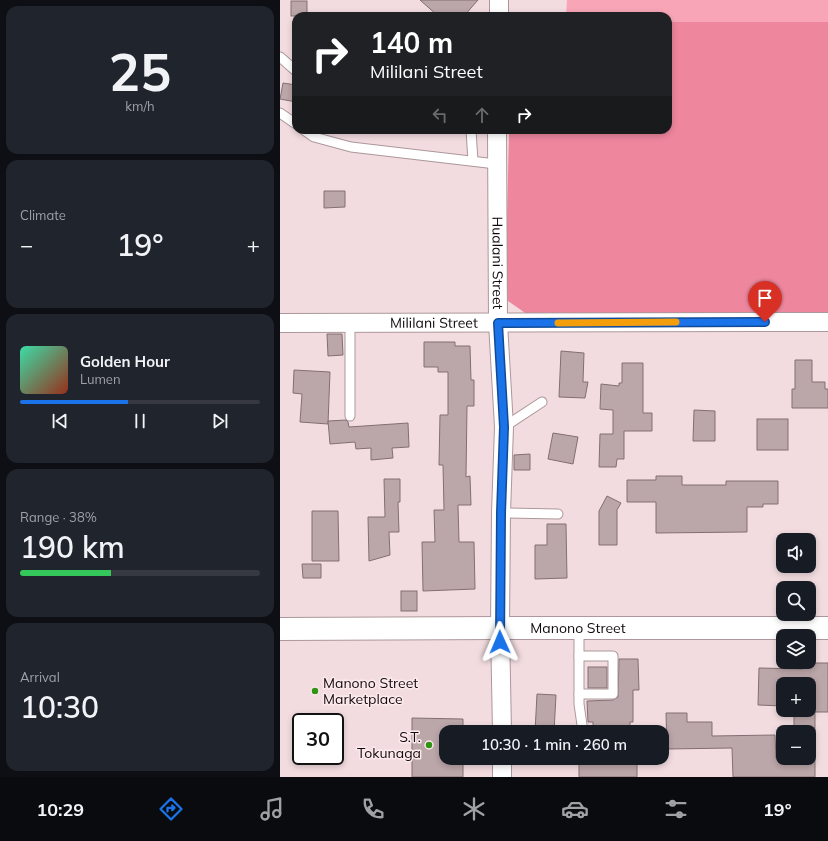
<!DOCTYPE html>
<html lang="en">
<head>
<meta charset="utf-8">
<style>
  body { margin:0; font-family:Mulish,sans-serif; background:#20242c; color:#f1f3f6; height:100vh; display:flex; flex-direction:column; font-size:15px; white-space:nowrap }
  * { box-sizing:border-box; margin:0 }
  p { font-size:13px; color:#9ea1a6 }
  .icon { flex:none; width:22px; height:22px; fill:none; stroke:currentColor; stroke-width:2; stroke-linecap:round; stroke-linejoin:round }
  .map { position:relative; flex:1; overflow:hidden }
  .panel { display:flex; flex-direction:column; gap:6px; padding:6px; background:#0d0f14; width:280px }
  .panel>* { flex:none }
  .top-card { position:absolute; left:12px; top:12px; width:380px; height:122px; border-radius:12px; box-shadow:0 2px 6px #0003; background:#202124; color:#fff; overflow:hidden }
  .buttons { position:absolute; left:496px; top:533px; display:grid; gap:8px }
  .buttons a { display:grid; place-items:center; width:40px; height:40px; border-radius:8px; background:#171b24; box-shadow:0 2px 6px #0003; font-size:20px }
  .speed { position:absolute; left:12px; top:713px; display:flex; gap:8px; font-size:20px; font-weight:700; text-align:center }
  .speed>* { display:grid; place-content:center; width:52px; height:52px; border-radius:50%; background:#171b24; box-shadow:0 2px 6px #0003; line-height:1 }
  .speed .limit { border:2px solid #111; border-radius:6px; background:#fff; color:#111 }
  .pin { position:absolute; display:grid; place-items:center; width:34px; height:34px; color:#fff; margin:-41px -17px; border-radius:50% 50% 50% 0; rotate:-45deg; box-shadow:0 0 4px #0007 }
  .pin .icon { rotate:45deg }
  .me { position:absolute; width:44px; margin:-22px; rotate:359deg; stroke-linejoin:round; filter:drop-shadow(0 0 3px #0008) }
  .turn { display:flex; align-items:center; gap:14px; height:84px; padding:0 12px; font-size:18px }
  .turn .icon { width:52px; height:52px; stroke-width:2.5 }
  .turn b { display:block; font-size:28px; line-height:34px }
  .lanes { display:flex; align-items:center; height:38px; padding:0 12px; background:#0003; justify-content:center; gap:20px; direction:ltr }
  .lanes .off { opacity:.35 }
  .big { font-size:30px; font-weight:600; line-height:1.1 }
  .panel .widget { flex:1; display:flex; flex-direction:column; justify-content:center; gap:6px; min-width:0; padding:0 14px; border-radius:12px; background:#20242c }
  .panel .dial { align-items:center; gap:0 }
  .dial b { font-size:52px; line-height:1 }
  .song { display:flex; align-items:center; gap:12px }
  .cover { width:48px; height:48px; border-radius:6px; background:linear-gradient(135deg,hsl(160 70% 55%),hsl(10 70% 35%)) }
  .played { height:4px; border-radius:2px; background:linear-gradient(90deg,#1a73e8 45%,#363941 45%) }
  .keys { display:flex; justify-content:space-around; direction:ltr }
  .heat { display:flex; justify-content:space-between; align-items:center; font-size:22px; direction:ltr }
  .charge { height:6px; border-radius:3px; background:linear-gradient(90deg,#34c759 38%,#363941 0) }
  .trip { position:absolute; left:159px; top:725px; width:230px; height:40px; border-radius:12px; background:#171b24; box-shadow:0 2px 6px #0003; font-weight:600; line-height:40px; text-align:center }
  .tabs { display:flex; height:64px; justify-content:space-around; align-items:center; background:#090b0e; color:#9ea1a6 }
  .tabs .icon { width:28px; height:28px }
  .tabs .active { color:#1a73e8 }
  .tabs b { font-size:18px; color:#f1f3f6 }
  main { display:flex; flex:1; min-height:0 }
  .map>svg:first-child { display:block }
  .green { fill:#f8a6b7 }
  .forest { fill:#ee869e }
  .building { fill:#bba6a9; stroke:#836f73 }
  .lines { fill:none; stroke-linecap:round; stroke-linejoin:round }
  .lane-casing { stroke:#ac979a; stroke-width:11 }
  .street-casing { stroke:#ac979a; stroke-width:20 }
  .secondary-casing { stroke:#ac979a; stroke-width:24 }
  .lane { stroke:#fff; stroke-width:9 }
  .street { stroke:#fff; stroke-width:18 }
  .secondary { stroke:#fff; stroke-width:22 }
  .route-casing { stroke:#114b97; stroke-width:10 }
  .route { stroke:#1a73e8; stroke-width:7 }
  .slow { stroke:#f59e0b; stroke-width:7 }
  .poi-dot { fill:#309313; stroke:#fdeaed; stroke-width:1.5 }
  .labels { text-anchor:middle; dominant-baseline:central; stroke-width:3; stroke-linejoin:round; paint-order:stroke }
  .street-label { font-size:14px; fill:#110a0c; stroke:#fdeaed }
  .poi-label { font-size:14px; fill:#110a0c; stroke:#fdeaed; text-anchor:start }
</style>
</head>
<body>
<main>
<section class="panel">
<div class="widget dial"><b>25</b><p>km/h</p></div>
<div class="widget"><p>Climate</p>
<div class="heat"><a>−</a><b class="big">19°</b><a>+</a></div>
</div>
<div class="widget">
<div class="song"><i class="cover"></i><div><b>Golden Hour</b><p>Lumen</p></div></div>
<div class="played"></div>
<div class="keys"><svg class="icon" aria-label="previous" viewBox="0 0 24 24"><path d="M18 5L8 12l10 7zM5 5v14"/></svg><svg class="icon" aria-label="pause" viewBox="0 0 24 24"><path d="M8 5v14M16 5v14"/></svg><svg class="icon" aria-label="next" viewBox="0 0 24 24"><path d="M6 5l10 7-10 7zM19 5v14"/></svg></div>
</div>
<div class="widget"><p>Range · 38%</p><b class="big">190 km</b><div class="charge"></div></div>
<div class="widget"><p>Arrival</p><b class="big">10:30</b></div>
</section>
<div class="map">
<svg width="548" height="777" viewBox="0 0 548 777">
  <rect width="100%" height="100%" fill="#f2dce0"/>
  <path class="green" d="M287,0H548V22H388V16H286Z"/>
  <path class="forest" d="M388,22H548V313L251,317L228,301L226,267L229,130H388Z"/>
  <g class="building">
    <path d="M140,0H198L184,16H158Z"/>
    <rect x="11" y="1" width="16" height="15"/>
    <path d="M3,83L16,85V102L0,99Z"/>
    <path d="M44,191H65V207L44,208Z"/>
    <path d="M47,334H62L63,355L48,356Z"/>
    <path d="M144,342H175V346H190L191,380H194V406H187L186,477L190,476L191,505H178L179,542H194L195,589L143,591L142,542H155L154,510H164L163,465H159L160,415H168V372H158V367H144Z"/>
    <path d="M281,351L304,353L303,382H308L305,398L279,397Z"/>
    <path d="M515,360H532V382H545V389H548V408H512V389H515Z"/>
    <path d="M342,363H363V413H372V431H344V459H337L336,467H319L320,434H333V410L320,409L321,384L339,386V383H342Z"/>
    <path d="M14,370L50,372L48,424L20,422L22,394L13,393Z"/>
    <path d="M414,410L435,411V441H413Z"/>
    <rect x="477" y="419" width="31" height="31"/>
    <path d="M66,420L68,422L69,427L128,423L129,447L112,448L113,458L91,460V448L76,449L75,442L50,444L48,421Z"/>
    <path d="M273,433L298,437L293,464L268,459Z"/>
    <path d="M250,454V470H234V455Z"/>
    <path d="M376,476H402V485H446V481H498V504H483V507H467V532L376,533V502H347V480H376Z"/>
    <path d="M104,479H120V502H118L119,532H109L110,555L89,561L88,517H105Z"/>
    <path d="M327,496L341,503L337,510V545H319V511Z"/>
    <path d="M32,511H58L59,561H32Z"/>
    <path d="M267,524H286L287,578L255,579V545H267Z"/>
    <path d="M22,564H41V578H23Z"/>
    <rect x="121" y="591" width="16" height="20"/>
    <path d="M339,659H358L359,690H353V722H350V732H313V722H308L307,701L333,700L338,697Z"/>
    <path d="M523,663H548V712H535V732H514V710H529V684H503V706L478,705L479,668L523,669Z"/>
    <rect x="308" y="667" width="19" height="21"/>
    <path d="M257,694L276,695L274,732H255Z"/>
    <path d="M386,713H407V722H432V736L495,735L496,758H535V777H453L452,748L387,749Z"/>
    <path d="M132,718L183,719V732H166V758H183V777H132Z"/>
    <rect x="299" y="762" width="58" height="15"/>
  </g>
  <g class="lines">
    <defs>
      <g id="lane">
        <path d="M0,57L16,71"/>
        <path d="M0,113L16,124"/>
        <path d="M24,130L34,137L71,147L216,164"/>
        <path d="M191,130L193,161"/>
        <path d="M70,323V416"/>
        <path d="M224,427L262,402"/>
        <path d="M221,513L278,514"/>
        <path d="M299,628V704L303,732"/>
        <path d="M299,694H333V656H299"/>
      </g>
      <g id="street">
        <path d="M219,16V0"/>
        <path id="s1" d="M217,130L218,323L224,427L221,513L220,628L222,732"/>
        <path id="s2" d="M0,323L548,322"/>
        <path d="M222,758V777"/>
      </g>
      <g id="secondary">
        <path id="s3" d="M0,629L220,628H548"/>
      </g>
    </defs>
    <use href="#lane" class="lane-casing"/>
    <use href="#street" class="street-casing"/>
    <use href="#secondary" class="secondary-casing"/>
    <use href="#lane" class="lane"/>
    <use href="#street" class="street"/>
    <use href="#secondary" class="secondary"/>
  </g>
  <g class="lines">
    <defs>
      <path id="route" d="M220,642L221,513L224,427L218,323L485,322"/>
    </defs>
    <use href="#route" class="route-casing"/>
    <use href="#route" class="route"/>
    <path class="slow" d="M278,323L396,322"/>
  </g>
  <g class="poi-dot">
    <circle cx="35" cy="691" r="4"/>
    <circle cx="149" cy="745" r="4"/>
  </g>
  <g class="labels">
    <g class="street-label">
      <text stroke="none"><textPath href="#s1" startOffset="133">Hualani Street</textPath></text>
      <text stroke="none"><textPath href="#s2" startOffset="154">Mililani Street</textPath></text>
      <text stroke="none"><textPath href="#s3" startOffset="298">Manono Street</textPath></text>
    </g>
    <g class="poi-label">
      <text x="43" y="683">Manono Street<tspan x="43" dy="16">Marketplace</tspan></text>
      <text x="141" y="737" text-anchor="end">S.T.<tspan x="141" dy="16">Tokunaga</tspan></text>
    </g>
  </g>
</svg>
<div class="buttons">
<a><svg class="icon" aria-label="sound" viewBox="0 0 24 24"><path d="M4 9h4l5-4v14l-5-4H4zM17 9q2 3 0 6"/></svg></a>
<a><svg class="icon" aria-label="search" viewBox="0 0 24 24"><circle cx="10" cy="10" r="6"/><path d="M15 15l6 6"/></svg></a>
<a><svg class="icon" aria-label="layers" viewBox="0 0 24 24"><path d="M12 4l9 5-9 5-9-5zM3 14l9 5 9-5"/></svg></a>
<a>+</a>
<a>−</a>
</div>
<div class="speed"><div class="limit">30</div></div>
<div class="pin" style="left:485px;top:322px;background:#d93025"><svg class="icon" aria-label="arrive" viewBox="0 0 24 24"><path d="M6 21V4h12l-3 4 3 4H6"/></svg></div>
<svg class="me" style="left:220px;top:642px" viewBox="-20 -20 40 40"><path d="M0-17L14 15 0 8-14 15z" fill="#1a73e8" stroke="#fff" stroke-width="4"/></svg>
<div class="trip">10:30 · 1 min · 260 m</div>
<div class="top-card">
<div class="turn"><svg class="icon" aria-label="right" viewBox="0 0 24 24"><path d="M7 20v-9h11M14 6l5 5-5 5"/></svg><div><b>140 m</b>Mililani Street</div></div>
<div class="lanes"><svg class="icon off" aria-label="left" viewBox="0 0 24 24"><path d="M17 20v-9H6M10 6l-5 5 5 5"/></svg><svg class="icon off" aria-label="ahead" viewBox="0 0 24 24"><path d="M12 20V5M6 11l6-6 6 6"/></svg><svg class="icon" aria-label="right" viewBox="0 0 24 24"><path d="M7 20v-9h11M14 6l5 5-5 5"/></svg></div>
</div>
</div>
</main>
<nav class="tabs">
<b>10:29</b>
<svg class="icon active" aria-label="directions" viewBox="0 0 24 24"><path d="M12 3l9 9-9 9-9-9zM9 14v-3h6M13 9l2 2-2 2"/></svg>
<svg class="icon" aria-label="music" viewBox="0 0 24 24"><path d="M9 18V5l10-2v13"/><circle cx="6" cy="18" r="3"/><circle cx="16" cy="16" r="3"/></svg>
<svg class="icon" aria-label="phone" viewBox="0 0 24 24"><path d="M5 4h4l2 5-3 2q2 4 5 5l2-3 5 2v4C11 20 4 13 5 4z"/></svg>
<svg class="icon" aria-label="climate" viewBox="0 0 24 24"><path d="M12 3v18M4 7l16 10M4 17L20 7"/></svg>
<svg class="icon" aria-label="car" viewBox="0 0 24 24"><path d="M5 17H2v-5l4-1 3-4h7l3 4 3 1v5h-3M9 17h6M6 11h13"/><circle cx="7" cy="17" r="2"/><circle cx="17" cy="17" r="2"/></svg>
<svg class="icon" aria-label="filters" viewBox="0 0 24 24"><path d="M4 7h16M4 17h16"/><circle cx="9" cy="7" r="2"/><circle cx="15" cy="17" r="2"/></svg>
<b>19°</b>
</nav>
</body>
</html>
